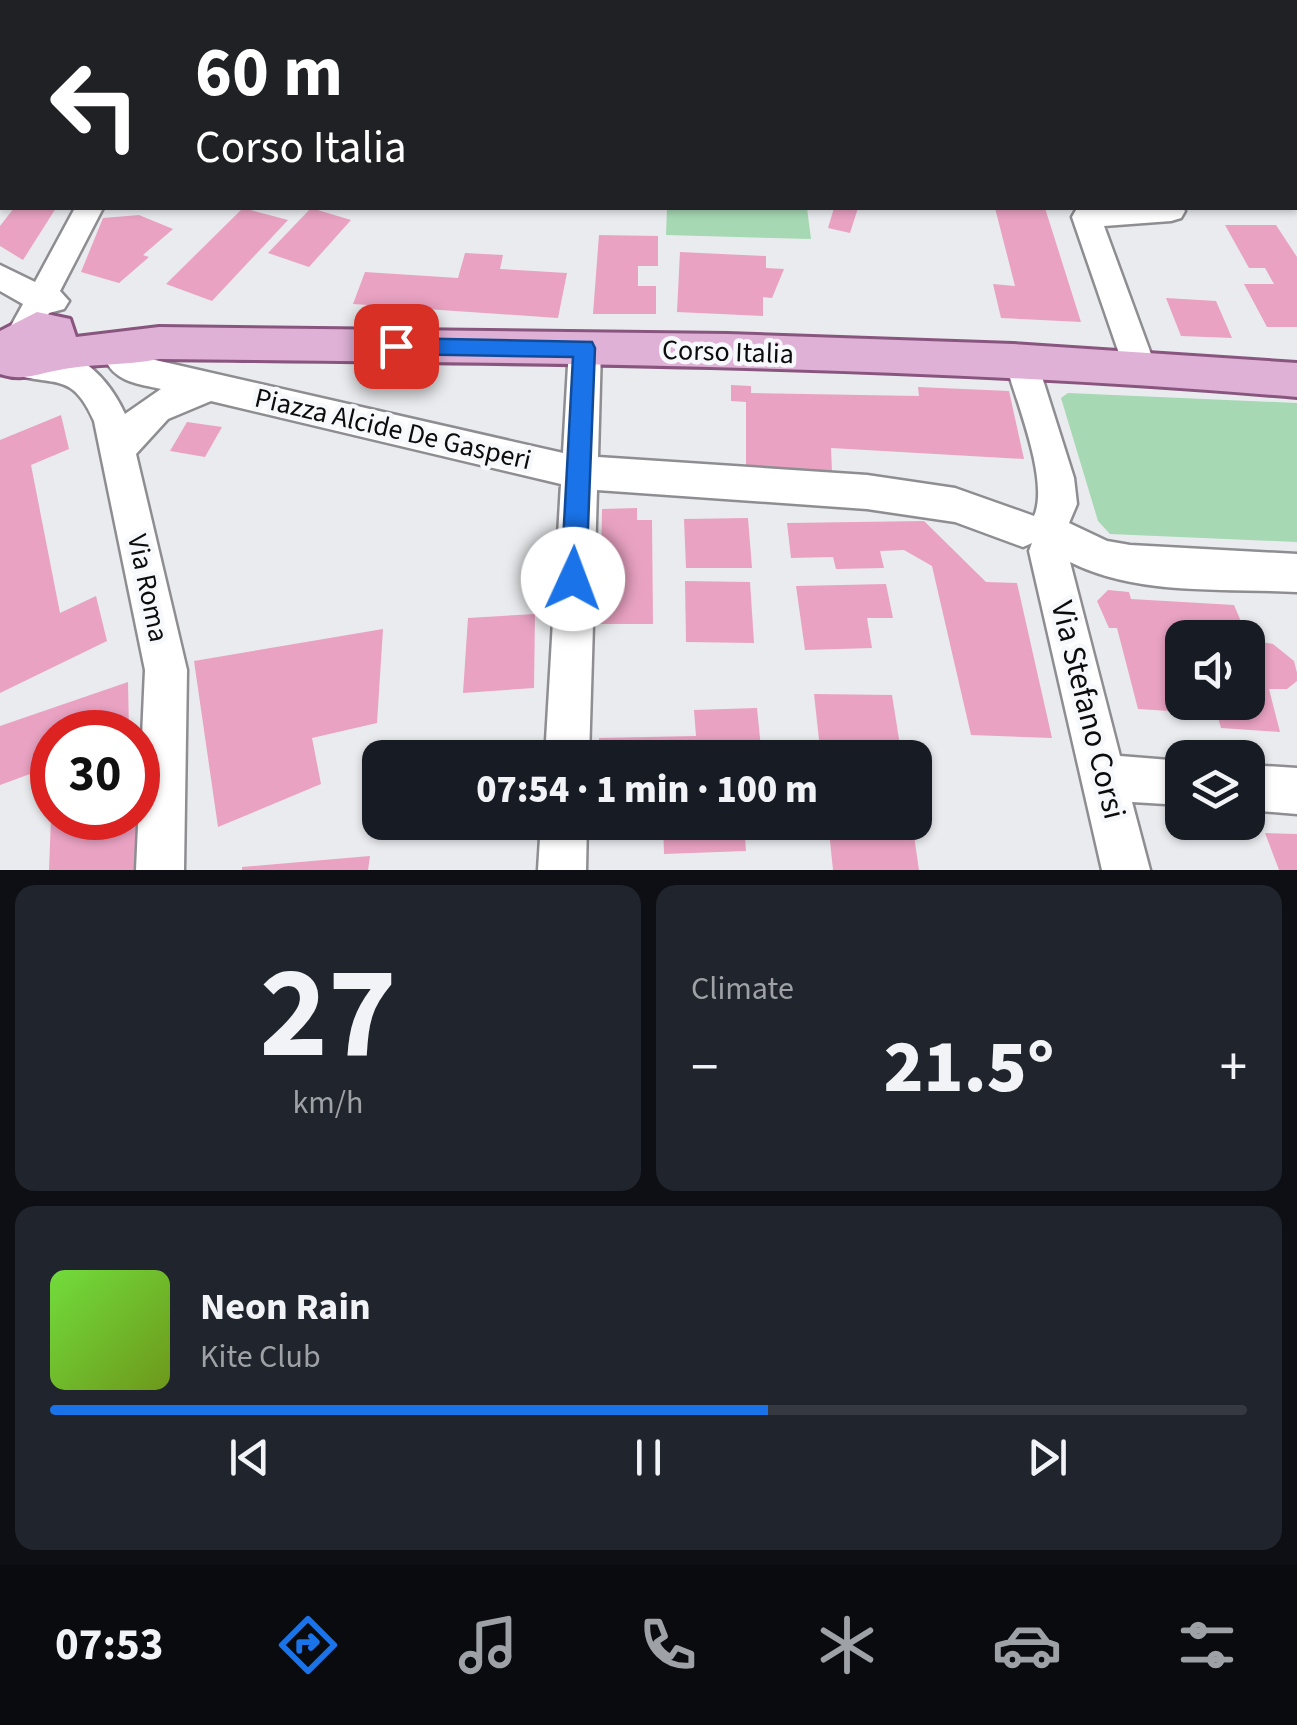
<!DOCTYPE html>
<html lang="en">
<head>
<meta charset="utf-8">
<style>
  body { margin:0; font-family:"Source Sans 3",sans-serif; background:#20242c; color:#f1f3f6; height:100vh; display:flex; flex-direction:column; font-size:38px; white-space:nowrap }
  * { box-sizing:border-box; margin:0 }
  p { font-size:32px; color:#9ea1a6 }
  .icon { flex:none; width:55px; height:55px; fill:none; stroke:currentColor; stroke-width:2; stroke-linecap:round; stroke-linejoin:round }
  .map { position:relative; height:870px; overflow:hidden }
  .side { display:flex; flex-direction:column; gap:15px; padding:15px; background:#0d0f14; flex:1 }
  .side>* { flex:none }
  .guide { position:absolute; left:0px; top:0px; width:1298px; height:210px; box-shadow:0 2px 8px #0004; background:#202124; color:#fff; overflow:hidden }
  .controls { position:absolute; left:1165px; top:620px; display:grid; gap:20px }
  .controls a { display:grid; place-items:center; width:100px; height:100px; border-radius:20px; background:#171b24; box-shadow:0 2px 8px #0004; font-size:50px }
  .speed { position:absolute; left:30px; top:710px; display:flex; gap:20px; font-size:50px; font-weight:700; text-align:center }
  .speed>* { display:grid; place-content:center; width:130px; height:130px; border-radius:50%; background:#171b24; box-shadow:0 2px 8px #0004; line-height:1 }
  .speed .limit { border:15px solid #d22; background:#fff; color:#111 }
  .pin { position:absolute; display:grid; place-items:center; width:85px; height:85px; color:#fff; margin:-42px; border-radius:20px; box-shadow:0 5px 15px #0006 }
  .me { position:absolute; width:110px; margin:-55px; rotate:2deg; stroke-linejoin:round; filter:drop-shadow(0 0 8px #0008) }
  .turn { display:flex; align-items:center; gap:35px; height:210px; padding:0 30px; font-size:45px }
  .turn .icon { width:130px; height:130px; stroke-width:2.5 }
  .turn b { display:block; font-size:70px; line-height:85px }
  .big { font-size:75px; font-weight:800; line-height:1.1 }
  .side .tile { flex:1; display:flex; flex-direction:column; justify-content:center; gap:15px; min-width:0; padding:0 35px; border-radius:20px; background:#20242c }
  .side .dial { align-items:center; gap:0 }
  .dial b { font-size:130px; line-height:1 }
  .song { display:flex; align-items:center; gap:30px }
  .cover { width:120px; height:120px; border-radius:15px; background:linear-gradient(135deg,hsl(100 70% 55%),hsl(80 70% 35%)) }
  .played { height:10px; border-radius:5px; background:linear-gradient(90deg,#1a73e8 60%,#363941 60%) }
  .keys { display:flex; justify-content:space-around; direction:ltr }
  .heat { display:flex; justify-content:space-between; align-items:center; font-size:55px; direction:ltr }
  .side .tiles { flex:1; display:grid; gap:15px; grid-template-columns:1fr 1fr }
  .tile:last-child { grid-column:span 2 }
  .trip { position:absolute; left:362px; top:740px; width:570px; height:100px; border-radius:20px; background:#171b24; box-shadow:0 2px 8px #0004; font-weight:800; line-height:100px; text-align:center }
  .tabs { display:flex; height:160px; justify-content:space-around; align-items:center; background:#090b0e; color:#9ea1a6 }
  .tabs .icon { width:70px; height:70px }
  .tabs .selected { color:#1a73e8 }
  .tabs b { font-size:45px; color:#f1f3f6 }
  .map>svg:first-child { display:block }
  .green { fill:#a5d8b3 }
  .building { fill:#e9a2c2 }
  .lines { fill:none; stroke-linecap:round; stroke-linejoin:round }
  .minor-casing { stroke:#8e8e92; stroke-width:5 }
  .major-casing { stroke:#88557e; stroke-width:6 }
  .minor { fill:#fff; fill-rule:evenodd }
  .major { fill:#dfb1d6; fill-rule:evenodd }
  .route { fill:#1a73e8; stroke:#114b97; stroke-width:2.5 }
  .labels { text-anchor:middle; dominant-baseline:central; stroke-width:9; stroke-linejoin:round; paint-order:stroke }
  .street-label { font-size:28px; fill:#0c0c0d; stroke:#f7f8fb }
  .near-street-label { font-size:32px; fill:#0c0c0d; stroke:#f7f8fb }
</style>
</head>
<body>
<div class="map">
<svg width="1297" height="870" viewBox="0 0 1297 870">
  <rect width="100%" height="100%" fill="#eaebee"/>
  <g class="green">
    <path d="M667,208H807L811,239L666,235Z"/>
    <path d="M1068,393L1297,403V542L1110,534L1098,521L1061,398Z"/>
  </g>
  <g class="building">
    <path d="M14,208H56L23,260L0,246V226Z"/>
    <path d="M243,208L288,220L212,301L166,284Z"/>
    <path d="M311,208L351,220L309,267L268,253Z"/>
    <path d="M834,208H858L850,233L828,228Z"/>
    <path d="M995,208H1045L1081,322L1001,318L993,284L1015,286Z"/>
    <path d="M139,215L173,229L143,255L149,257L119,283L81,272L103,218Z"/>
    <path d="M1225,225H1276L1297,257V327H1267L1244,284H1274L1265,268H1249Z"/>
    <path d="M599,235L658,236V266H638V286H656V314H593Z"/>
    <path d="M680,252L766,256V268L784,269L772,298L763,297V316L677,312Z"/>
    <path d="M465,253L503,255L500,269L567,273L558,318L353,304L365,272L458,278Z"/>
    <path d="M1166,298L1216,301L1232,338L1181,336Z"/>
    <path d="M731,385L751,386V393L919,396L918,387L1009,391L1024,459L831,448L832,472L746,467V402L731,401Z"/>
    <path d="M61,415L69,449L31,465L60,613L96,596L107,641L0,693V440Z"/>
    <path d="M187,422L222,427L205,457L170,451Z"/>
    <path d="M637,508V520H652L653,624H600L602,509Z"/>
    <path d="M748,518L752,568H686L684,519Z"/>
    <path d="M924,521L986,582L1017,583L1052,738L971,735L932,566L904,550L880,551L884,568L836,569L833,557L791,558L787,523Z"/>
    <path d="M685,581L750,582L754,643L686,642Z"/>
    <path d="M886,584L893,618H867L872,648L805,650L796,586Z"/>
    <path d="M1108,590L1129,592L1131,599L1234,605L1248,638H1182V702H1248V640L1273,644L1294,661L1297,673V681L1287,689H1269L1280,732L1221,728L1217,714L1138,709L1117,628H1109L1097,601Z"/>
    <path d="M535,614L534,688L463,693L468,618Z"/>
    <path d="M383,629L377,723L312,738L321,784L218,827L194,661Z"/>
    <path d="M128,682L129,732H52V766L0,785V726Z"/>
    <path d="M814,694L892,695L902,758H821Z"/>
    <path d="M757,708L762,758H599V738L696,736L694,710Z"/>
    <path d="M510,744L509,758H412L413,747Z"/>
    <path d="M51,818H136V870H49Z"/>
    <path d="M403,822H505V830L402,834Z"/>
    <path d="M663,822H744L746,851L664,854Z"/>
    <path d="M828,822H912L919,870H833Z"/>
    <path d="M1265,833L1297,834V870H1279Z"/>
    <path d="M370,856L368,870H242V867Z"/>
  </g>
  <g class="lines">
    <defs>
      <g id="minor">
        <path d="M75,208H103L60,291L69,301L64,309L49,313L34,342L23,346L12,342L7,333L23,304L0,291V265L35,282Z"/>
        <path d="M1083,208H1183L1185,211L1181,218L1171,221L1104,226L1155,365L1151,375L1139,378L1127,375L1123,365L1072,217L1076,210Z"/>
        <path d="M585,335L596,339L601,348L598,457L867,475L955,488L1034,516C1050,481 1015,399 1005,361L1009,352L1021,348L1033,352L1037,361L1074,478L1077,504L1069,523L1107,541L1130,545L1297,554V592C1223,588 1137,596 1070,562L1120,756L1182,761V805L1132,802L1150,870H1102L1029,551L1032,543L1023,547L955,522L867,509L597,490L589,758H545L561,484L211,401L168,419L136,454L187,670L184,870H136L145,670L94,421C72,371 55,387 13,374L9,364L13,354C66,337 104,369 125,414L161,389C139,384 116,382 106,361L110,352L122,348L142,357L563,453L569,348L574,339Z"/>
        <path d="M1248,765L1297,768V814L1248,810Z"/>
        <path d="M541,822H587L586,870H538Z"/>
      </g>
      <path id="major" d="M37,312L70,319L76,337L159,327L728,334L1013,344L1297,363V397C918,365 539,363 159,359C125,366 88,363 54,371C34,375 22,381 0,374V331Z"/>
    </defs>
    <use href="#minor" class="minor-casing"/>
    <use href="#major" class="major-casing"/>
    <use href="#minor" class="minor"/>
    <use href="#major" class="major"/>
  </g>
  <path class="route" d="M396,338L592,342L595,348L586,579L582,588L573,592L564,588L561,579L573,357L396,354L385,346Z"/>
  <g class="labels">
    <g class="street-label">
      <text transform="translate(728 352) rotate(2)">Corso Italia</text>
      <text transform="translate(393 429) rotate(13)">Piazza Alcide De Gasperi</text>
      <text transform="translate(148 588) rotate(78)">Via Roma</text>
    </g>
    <g class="near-street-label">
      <text transform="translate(1088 710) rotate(76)">Via Stefano Corsi</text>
    </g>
  </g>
</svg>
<div class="controls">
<a><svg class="icon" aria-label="sound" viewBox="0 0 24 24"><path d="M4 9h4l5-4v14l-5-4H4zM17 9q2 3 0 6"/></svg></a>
<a><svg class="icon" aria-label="layers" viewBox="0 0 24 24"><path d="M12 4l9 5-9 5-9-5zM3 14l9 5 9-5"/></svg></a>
</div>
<div class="speed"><div class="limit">30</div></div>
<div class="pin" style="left:396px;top:346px;background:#d93025"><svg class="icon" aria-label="arrive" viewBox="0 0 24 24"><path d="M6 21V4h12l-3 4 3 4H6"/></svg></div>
<svg class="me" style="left:573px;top:579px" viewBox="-20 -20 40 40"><circle r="19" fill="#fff"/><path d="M0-13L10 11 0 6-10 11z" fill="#1a73e8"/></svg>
<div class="trip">07:54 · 1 min · 100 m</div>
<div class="guide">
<div class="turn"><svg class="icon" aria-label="left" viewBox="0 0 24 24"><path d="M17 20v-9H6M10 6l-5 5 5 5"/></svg><div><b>60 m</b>Corso Italia</div></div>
</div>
</div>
<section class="side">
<div class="tiles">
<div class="tile dial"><b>27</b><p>km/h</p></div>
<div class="tile"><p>Climate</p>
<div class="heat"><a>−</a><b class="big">21.5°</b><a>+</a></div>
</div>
<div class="tile">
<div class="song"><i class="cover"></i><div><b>Neon Rain</b><p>Kite Club</p></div></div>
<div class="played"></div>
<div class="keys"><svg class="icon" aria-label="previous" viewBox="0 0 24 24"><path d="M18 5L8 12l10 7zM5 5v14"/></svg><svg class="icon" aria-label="pause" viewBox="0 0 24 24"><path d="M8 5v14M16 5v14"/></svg><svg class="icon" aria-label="next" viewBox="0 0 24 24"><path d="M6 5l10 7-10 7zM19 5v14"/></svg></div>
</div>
</div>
</section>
<nav class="tabs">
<b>07:53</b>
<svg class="icon selected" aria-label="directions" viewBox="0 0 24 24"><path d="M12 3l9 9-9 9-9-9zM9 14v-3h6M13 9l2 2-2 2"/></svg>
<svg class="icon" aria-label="music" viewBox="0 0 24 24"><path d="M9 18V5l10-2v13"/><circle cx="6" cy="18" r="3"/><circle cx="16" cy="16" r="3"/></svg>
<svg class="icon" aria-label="phone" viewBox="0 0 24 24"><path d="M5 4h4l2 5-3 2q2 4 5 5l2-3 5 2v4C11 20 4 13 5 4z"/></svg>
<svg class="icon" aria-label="climate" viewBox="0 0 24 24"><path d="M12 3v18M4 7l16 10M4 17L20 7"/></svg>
<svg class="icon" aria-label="car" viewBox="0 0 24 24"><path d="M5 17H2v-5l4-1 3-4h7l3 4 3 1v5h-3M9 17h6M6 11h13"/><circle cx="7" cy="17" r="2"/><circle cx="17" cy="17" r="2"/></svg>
<svg class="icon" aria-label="filters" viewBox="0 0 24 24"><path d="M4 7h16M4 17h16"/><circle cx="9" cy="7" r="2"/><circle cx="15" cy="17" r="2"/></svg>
</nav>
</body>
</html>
